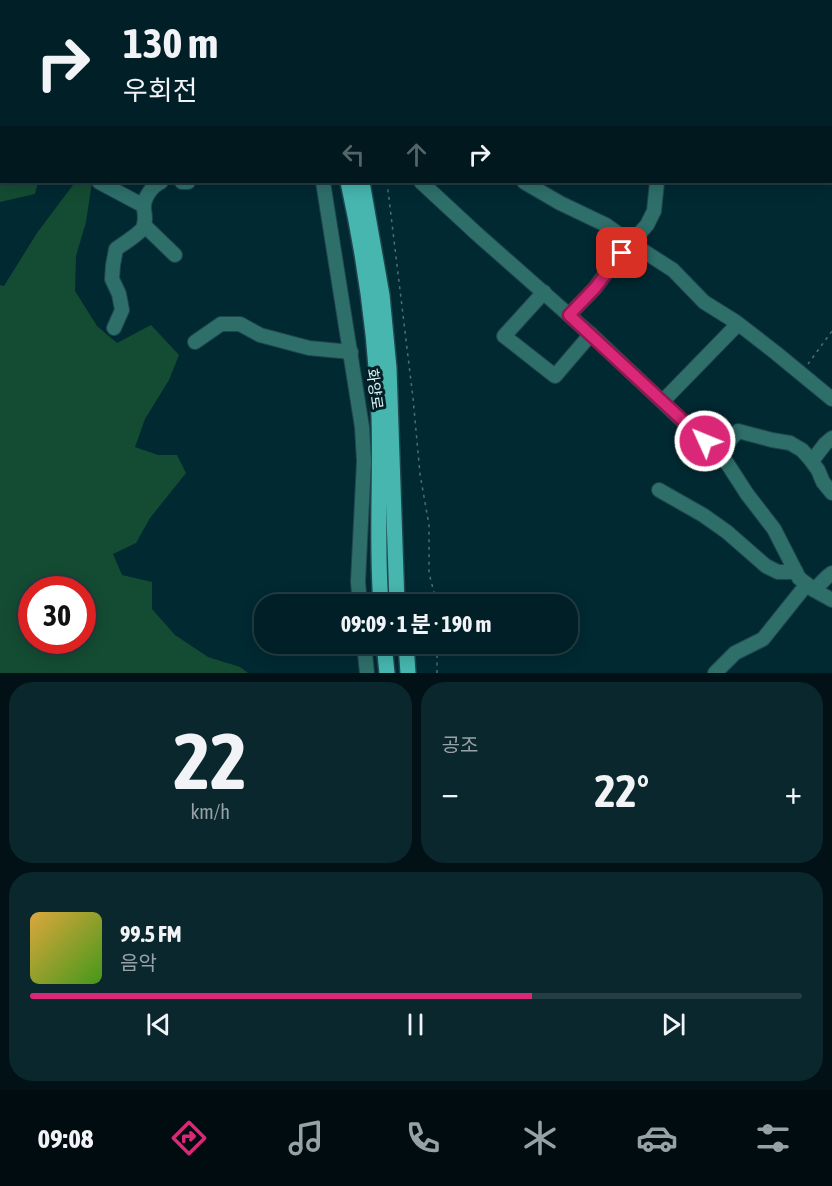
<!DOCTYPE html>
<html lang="ko">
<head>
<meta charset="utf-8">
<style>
  body { margin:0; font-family:"Asap Condensed","Noto Sans KR",sans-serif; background:#0b272e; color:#f1f3f6; height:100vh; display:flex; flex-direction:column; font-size:22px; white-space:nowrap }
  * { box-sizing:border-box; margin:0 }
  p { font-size:20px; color:#96a2a7 }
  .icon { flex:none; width:33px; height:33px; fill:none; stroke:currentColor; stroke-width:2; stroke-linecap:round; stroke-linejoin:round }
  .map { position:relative; height:673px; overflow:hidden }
  .panel { display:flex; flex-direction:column; gap:9px; padding:9px; background:#011115; flex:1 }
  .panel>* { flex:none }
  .top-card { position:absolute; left:0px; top:0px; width:832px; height:183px; box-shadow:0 3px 15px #0003,0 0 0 2px #233d43; background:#011f26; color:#f1f3f6; overflow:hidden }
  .speed { position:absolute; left:18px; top:576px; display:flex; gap:12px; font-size:30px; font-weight:700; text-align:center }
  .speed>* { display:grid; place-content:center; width:78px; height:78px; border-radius:50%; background:#011f26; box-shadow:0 3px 15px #0003,0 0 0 2px #233d43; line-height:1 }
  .speed .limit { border:9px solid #d22; background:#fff; color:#111 }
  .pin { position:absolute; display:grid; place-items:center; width:51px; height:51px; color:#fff; margin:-26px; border-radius:12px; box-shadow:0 3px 9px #0006 }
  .me { position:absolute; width:66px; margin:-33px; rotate:314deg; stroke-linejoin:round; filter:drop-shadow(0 0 4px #0008) }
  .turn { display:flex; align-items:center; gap:21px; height:126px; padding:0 24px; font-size:27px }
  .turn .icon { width:78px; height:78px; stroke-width:2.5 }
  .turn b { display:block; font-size:42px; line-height:51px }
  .lanes { display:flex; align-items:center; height:57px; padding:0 24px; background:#0003; justify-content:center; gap:30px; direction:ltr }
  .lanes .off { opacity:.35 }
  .big { font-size:45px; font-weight:700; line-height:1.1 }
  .panel .widget { flex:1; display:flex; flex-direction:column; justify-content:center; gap:9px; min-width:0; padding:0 21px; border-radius:24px; background:#0b272e }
  .panel .dial { align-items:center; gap:0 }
  .dial b { font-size:78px; line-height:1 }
  .song { display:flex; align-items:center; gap:18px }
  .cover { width:72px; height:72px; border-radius:9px; background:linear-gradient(135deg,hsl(40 70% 55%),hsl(100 70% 35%)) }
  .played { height:6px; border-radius:3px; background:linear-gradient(90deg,#db2777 65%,#233d43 65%) }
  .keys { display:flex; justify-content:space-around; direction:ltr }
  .heat { display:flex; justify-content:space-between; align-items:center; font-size:33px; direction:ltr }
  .panel .tiles { flex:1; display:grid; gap:9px; grid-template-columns:1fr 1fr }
  .widget:last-child { grid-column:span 2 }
  .trip { position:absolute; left:254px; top:594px; width:324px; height:60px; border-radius:24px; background:#011f26; box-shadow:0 3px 15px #0003,0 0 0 2px #233d43; font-weight:700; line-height:60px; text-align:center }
  .dock { display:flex; height:96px; justify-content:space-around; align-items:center; background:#000c0f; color:#96a2a7 }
  .dock .icon { width:42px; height:42px }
  .dock .selected { color:#db2777 }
  .dock b { font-size:27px; color:#f1f3f6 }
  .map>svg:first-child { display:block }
  .green { fill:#144c33; fill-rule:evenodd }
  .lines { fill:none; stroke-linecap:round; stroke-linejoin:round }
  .minor-casing { stroke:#20454e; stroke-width:16 }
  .major-casing { stroke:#20454e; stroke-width:18 }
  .path { stroke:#4e6f77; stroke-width:1.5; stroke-dasharray:3 4.5; stroke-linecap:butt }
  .minor { stroke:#2e6f6a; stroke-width:14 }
  .major { stroke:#46b6ae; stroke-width:15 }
  .route-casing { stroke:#8e194d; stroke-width:15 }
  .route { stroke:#db2777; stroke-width:10 }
  .labels { text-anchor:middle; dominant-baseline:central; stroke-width:6; stroke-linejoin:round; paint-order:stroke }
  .street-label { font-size:15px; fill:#def2f8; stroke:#021f25 }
</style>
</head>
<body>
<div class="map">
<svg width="832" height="673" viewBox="0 0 832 673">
  <rect width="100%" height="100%" fill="#012932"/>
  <g class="green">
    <path d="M0,77L2,78V182H38L35,194L0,202Z"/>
    <path d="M74,182H92L86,222L76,256L75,291L97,326L117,343L151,325L179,355L169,380L145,419L135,447L158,455H177L186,473L150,518L136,543L113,554L122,575L152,582V609L175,635L208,657L240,667L248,673H0V285L4,286L37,233L73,185ZM32,590H82V640H32Z"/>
  </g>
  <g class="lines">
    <defs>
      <g id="minor">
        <path d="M248,0L249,2"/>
        <path d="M606,0L607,2"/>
        <path d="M440,2L441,0"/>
        <path d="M831,40H832"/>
        <path d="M99,182L144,206"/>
        <path d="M182,182H188"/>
        <path d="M323,182L362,427L364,461L358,582L360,604"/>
        <path d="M421,182L476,233L596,339L727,463L747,494L774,529L799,578L814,590L832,600"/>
        <path d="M524,182L560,203L606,225L631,243L673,270L704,302L736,322L776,353L832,399"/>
        <path d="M144,225L175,255"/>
        <path d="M544,292L504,336L555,376L591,334"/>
        <path d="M569,315L595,288L613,263L647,225L654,211L657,182"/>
        <path d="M114,328L122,310L119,294L112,279L113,265L116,249C123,244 139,234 143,228C146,221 145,216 144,209C143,198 152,186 161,182"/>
        <path d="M195,342L221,324H240L260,335L309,348L351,352"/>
        <path d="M663,401L738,324"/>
        <path d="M718,454L738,431L772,440L790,443L802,450L810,459L818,470L823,482L832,493"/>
        <path d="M812,461L825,444L832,438"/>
        <path d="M659,490L703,515L727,532L766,566L778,572H796"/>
        <path d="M814,590L828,576L832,573"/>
        <path d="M364,644L367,673"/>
        <path d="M715,673L735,653L763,639L807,584"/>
      </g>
      <g id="major">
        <path d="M294,0L295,2"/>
        <path d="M312,0V2"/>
        <path d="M348,182C365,259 376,337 379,417C381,480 376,542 381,604"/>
        <path d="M362,182L382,295L389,368L397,604"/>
        <path d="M384,644L387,673"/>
        <path d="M406,644L408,673"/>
      </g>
    </defs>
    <use href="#minor" class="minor-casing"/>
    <use href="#major" class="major-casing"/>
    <g class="path">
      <path d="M339,0V2"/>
      <path d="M387,182L413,398L420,474L429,525V573L437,604"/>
      <path d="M808,364L832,331"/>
      <path d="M437,673V644"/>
    </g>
    <use href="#minor" class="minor"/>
    <use href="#major" class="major"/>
  </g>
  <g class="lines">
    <defs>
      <path id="route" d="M622,253L595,288L569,315L705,441"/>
    </defs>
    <use href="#route" class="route-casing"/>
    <use href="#route" class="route"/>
  </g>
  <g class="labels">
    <g class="street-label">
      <text transform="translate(375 389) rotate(82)">화양로</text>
    </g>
  </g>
</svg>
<div class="speed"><div class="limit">30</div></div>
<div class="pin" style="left:622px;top:253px;background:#d93025"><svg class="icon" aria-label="arrive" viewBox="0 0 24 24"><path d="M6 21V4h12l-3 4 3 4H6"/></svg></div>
<svg class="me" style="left:705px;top:441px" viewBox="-20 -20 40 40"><circle r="17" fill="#db2777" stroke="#fff" stroke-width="3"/><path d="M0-11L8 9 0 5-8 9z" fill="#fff"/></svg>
<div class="trip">09:09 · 1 분 · 190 m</div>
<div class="top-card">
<div class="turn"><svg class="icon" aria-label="right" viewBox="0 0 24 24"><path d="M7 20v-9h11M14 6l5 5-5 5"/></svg><div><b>130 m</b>우회전</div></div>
<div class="lanes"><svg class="icon off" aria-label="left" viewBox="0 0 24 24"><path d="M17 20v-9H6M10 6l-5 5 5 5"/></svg><svg class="icon off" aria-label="ahead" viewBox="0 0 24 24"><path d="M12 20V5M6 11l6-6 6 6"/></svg><svg class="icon" aria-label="right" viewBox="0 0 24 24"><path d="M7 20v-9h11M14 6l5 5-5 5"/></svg></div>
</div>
</div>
<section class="panel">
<div class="tiles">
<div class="widget dial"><b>22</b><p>km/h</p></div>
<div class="widget"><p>공조</p>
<div class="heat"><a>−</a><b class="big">22°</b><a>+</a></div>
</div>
<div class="widget">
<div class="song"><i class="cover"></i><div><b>99.5 FM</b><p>음악</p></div></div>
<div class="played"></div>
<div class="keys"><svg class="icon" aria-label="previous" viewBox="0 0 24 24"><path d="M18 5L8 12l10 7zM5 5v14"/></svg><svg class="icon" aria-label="pause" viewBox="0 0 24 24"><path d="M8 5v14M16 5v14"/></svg><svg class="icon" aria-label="next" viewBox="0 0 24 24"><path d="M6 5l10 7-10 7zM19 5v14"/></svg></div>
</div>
</div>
</section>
<nav class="dock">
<b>09:08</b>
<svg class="icon selected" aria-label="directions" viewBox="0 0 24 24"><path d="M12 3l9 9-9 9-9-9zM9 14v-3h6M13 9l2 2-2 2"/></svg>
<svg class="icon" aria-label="music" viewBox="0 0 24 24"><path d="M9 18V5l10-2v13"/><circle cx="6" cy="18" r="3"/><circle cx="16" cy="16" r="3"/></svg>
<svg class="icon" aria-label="phone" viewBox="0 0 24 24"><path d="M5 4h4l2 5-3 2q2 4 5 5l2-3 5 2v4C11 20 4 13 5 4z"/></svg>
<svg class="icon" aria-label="climate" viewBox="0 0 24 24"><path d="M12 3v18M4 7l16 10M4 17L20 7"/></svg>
<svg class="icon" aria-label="car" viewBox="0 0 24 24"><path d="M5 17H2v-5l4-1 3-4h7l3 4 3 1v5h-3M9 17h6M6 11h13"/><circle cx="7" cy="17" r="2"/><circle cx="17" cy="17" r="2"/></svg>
<svg class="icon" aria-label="filters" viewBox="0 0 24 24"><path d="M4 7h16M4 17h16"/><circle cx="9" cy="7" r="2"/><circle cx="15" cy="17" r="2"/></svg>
</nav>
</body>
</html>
